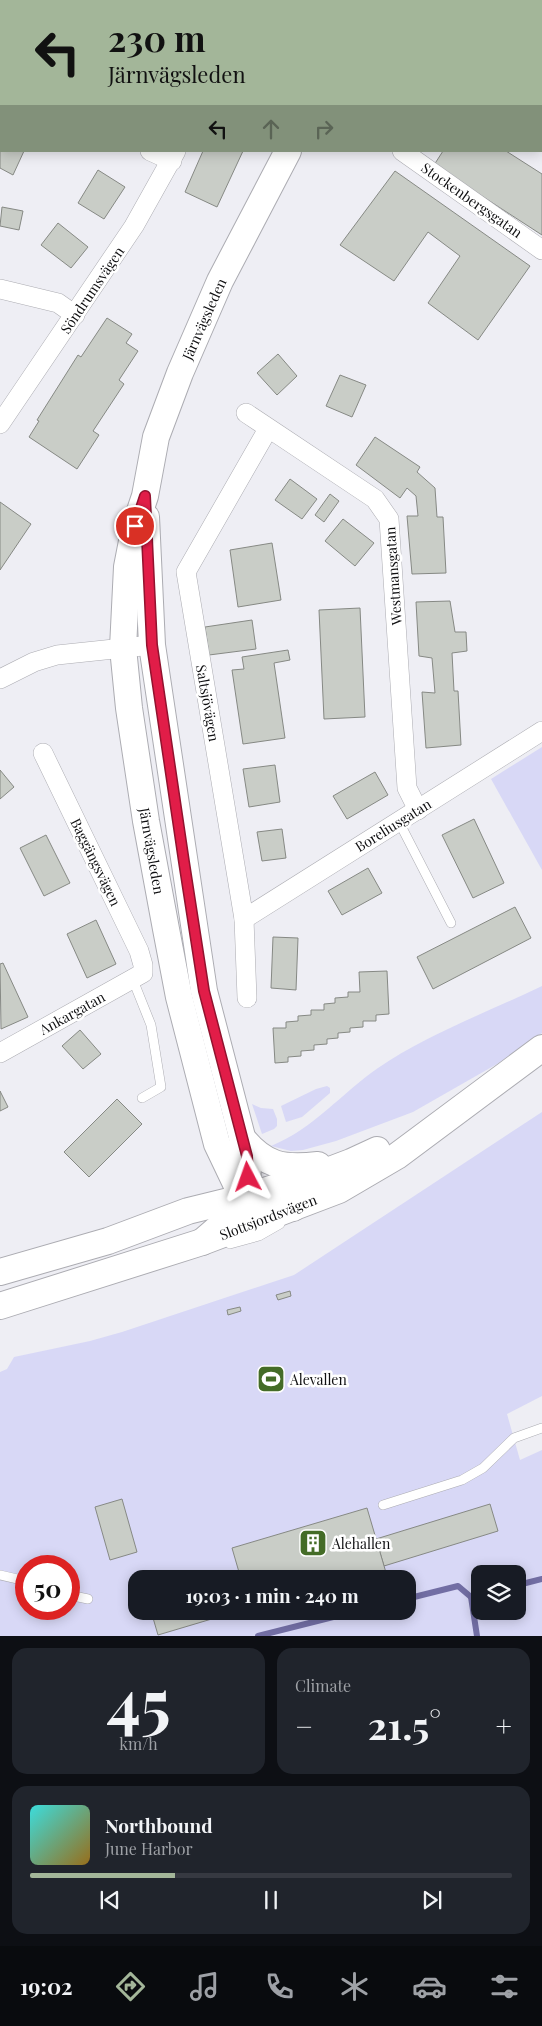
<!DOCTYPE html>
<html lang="en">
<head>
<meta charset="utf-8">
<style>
  body { margin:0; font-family:"Playfair Display",serif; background:#20242c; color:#f1f3f6; height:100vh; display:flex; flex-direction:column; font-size:19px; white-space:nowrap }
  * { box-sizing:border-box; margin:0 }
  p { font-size:16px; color:#9ea1a6 }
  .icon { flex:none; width:28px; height:28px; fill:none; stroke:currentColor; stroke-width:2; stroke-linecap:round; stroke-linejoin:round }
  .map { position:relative; height:1636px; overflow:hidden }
  .sheet { display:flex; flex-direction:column; gap:12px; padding:12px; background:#0d0f14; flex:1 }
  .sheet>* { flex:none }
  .guide { position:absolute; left:0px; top:0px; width:542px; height:152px; box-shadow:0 2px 12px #0003; background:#a3b699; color:#111; overflow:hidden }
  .buttons { position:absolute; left:471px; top:1565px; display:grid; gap:10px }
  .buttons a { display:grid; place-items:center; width:55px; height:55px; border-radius:10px; background:#171b24; box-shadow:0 2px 12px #0003; font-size:25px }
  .speed { position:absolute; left:15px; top:1555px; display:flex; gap:10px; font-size:25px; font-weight:700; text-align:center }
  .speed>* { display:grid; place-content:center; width:65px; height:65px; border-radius:50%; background:#171b24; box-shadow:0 2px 12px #0003; line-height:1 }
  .speed .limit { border:8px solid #d22; background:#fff; color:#111 }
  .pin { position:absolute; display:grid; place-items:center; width:42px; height:42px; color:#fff; margin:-21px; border:2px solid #fff; border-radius:50%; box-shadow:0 1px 5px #0007 }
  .me { position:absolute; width:55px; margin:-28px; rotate:356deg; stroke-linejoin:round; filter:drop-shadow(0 0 4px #0008) }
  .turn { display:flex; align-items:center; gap:18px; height:105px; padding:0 25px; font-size:22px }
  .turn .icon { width:65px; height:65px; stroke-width:2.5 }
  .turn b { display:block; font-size:35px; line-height:42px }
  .lanes { display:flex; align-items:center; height:48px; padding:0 25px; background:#0003; justify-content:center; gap:25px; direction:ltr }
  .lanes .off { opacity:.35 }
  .big { font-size:38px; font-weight:700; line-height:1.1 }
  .sheet .tile { flex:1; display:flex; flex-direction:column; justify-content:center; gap:8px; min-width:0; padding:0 18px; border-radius:15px; background:#20242c }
  .sheet .dial { align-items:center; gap:0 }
  .dial b { font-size:65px; line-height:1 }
  .song { display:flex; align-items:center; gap:15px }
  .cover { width:60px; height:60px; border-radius:8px; background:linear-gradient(135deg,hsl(180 70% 55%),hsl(40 70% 35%)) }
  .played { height:5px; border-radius:2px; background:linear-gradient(90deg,#a3b699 30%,#363941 30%) }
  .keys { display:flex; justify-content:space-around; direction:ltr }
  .heat { display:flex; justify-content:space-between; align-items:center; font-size:28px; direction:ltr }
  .sheet .tiles { flex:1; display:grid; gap:12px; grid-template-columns:1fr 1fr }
  .tile:last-child { grid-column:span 2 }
  .trip { position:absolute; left:128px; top:1570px; width:288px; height:50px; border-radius:15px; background:#171b24; box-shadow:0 2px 12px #0003; font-weight:700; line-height:50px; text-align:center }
  .menu { display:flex; height:80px; justify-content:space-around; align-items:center; background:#090b0e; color:#9ea1a6 }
  .menu .icon { width:35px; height:35px }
  .menu .selected { color:#a3b699 }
  .menu b { font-size:22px; color:#f1f3f6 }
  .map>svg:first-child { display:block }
  .green { fill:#d8d8f6; fill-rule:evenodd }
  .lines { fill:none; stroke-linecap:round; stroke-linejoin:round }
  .stream { stroke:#726ea4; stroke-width:6 }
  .building { fill:#c9cdc7; stroke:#868984 }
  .service-casing { stroke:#acacb2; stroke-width:10 }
  .minor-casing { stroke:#acacb2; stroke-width:20 }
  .secondary-casing { stroke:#acacb2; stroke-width:28 }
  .service { stroke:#fff; stroke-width:9 }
  .minor { stroke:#fff; stroke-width:19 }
  .secondary { stroke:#fff; stroke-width:26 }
  .route-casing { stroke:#92132f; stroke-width:12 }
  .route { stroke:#e11d48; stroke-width:9 }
  .labels { text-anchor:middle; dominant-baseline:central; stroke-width:5; stroke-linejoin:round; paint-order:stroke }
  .street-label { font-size:14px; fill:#0f0f11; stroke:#fff }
  .poi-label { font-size:14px; fill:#0f0f11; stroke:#fff; text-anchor:start }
</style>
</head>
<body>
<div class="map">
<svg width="542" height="1636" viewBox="0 0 542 1636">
  <rect width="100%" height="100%" fill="#eeeef4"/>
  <g class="green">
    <path d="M542,747V870L491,779Z"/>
    <path d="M542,986V1033L497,1064L413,1112L336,1141L303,1150L291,1151L271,1146C313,1129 342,1093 378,1068C428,1034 488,1012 542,986Z"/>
    <path d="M327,1086L330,1088V1093L302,1117L286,1122L281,1106L316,1089Z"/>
    <path d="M252,1104L261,1108L273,1109L277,1119V1126L274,1129L262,1134Z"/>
    <path d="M542,1112V1396L507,1414L520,1460L542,1450V1636H0V1372L7,1369L14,1357L90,1341L122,1332L294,1275ZM26,1566H69V1609H26ZM480,1574H518V1611H480ZM136,1579H406V1611H136Z"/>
  </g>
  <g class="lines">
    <g class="stream">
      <path d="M518,1585L542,1579"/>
      <path d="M406,1599L458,1586L471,1597"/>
      <path d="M258,1636L357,1611"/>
      <path d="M477,1636L471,1597L480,1595"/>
    </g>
  </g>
  <g class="building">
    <path d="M0,133L1,151H24L13,175L0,168Z"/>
    <path d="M203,151H243L217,207L185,192Z"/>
    <path d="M443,151H506L542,174V235L434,165Z"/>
    <path d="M98,170L125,187L104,219L78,203Z"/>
    <path d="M395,171L530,266L478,340L428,303L460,256L428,232L394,281L340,245Z"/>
    <path d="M2,207L23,211L19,230L0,226Z"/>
    <path d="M58,223L88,247L71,268L41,245Z"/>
    <path d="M107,318L132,334L126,343L138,351L119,380L124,384L93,431L99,435L77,469L29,437L39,421L37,420L78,355L81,357Z"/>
    <path d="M278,354L297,376L277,395L257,373Z"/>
    <path d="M340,375L366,385L352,417L326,406Z"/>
    <path d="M375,437L420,467L417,472L435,488L437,517H443L446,573L412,574L407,516H418L416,496L407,488L400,498L356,465Z"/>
    <path d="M290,479L317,499L302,519L275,500Z"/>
    <path d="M330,494L339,501L324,522L315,515Z"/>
    <path d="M0,502L31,524L0,570Z"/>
    <path d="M343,519L374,543L355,566L325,541Z"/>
    <path d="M272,543L281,600L238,607L230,550Z"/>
    <path d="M450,601L455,632H466L467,651L452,653L454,691H458L461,745L426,748L422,692L435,693L432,658L419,656L416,602Z"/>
    <path d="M360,608L365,717L324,719L319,610Z"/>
    <path d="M252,620L256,649L209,655L205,627Z"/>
    <path d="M288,650L290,660L274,663L285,738L243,744L232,670L244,669L242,657Z"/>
    <path d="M275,765L280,802L249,807L243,769Z"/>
    <path d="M0,770L14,787L0,799Z"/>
    <path d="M375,772L388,795L347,819L333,796Z"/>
    <path d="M474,819L504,883L473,898L442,835Z"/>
    <path d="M282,829L286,858L262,861L257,832Z"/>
    <path d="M46,835L70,883L44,896L20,848Z"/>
    <path d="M368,868L382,893L342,915L328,891Z"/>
    <path d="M515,907L531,938L433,989L417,957Z"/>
    <path d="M96,920L116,964L87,978L67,934Z"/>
    <path d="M273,937L298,938L296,990L271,988Z"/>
    <path d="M3,963L28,1017L1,1029L0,964Z"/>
    <path d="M387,971L389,1014L376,1015V1021H363V1027L350,1028V1032L338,1033V1038L327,1039V1044L314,1045V1050L301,1051V1056L288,1057V1062L275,1063L273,1028H286V1022L298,1021V1016L311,1015V1010H324V1004L335,1003V998L348,997V992H360L359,972Z"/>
    <path d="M80,1030L101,1054L83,1069L62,1046Z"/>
    <path d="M0,1091L8,1107L0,1111Z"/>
    <path d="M117,1099L142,1124L89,1177L64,1152Z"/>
    <path d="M290,1291L291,1296L278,1300L276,1295Z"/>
    <path d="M240,1307L241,1311L228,1315L227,1310Z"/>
    <path d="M122,1499L137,1552L110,1560L95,1507Z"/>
    <path d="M490,1504L498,1531L384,1566L376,1539Z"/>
    <path d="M367,1508L387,1576L379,1579H241L232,1548Z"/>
    <path d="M151,1611H213L215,1618L158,1635Z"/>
  </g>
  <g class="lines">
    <defs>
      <g id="service">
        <path d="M399,822L451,923"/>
        <path d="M133,980L151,1025L161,1087L142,1098"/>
        <path d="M230,1244L259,1236L280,1224"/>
        <path d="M383,1505L462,1480L483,1468L514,1438L542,1428"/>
        <path d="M0,1575L26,1581"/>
        <path d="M69,1595L88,1599"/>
      </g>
      <g id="minor">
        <path d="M231,1V0"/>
        <path d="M451,1L452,0"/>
        <path d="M150,151L172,161"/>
        <path d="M402,151L542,250"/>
        <path d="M0,289L58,303L75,315"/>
        <path d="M246,413L375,499L389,519L407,788L418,810"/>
        <path d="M0,424L134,226L176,151"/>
        <path d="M0,679L34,662L57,655L152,645"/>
        <path d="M244,919L542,731"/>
        <path d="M247,998L244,919L186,572L268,429"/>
        <path d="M0,1053L143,973V965L139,951L43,753"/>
      </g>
      <g id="secondary">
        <path d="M367,1L368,0"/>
        <path d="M288,151L220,281L180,373L156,437L145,496L135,526L127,567L123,648L129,708L146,821L166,929L179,997L217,1144L238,1188L245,1197L265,1204L293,1208"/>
        <path d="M146,517L152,645L204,991L247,1156C252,1201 235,1214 202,1242"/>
        <path d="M242,1138C265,1166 283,1169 318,1165"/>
        <path d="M0,1272L108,1241L188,1211L245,1197L322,1173L351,1162L377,1150"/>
        <path d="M0,1306L202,1242L339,1190L397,1156L542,1048"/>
      </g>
    </defs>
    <use href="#service" class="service-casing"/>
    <use href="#minor" class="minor-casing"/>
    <use href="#secondary" class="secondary-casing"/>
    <use href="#service" class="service"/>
    <use href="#minor" class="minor"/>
    <use href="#secondary" class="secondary"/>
  </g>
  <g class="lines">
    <defs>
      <path id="route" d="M135,526L145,496L152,645L184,862L204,991L247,1156L248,1177"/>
    </defs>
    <use href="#route" class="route-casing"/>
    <use href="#route" class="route"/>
  </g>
  <defs>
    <symbol id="stadium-square" viewBox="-11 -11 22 22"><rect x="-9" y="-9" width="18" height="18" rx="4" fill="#446c27" stroke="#fff"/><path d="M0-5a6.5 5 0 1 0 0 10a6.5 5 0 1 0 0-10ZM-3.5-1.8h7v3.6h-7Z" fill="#fff"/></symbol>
    <symbol id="building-square" viewBox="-11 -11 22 22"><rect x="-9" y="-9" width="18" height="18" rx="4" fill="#446c27" stroke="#fff"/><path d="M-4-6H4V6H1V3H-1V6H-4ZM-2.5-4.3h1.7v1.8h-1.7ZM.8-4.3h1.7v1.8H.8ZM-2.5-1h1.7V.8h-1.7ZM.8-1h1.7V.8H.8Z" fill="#fff"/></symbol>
  </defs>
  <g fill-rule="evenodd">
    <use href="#stadium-square" x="255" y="1363" width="32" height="32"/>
    <use href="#building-square" x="297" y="1527" width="32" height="32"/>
  </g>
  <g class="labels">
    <g class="street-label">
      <text transform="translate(472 200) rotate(35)">Stockenbergsgatan</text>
      <text transform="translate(92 290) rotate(-56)">Söndrumsvägen</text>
      <text transform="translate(204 319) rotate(-66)">Järnvägsleden</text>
      <text transform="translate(393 576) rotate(-94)">Westmansgatan</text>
      <text transform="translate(208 703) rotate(80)">Saltsjövägen</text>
      <text transform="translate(393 825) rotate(-32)">Boreliusgatan</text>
      <text transform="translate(152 851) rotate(80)">Järnvägsleden</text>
      <text transform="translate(96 862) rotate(64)">Baggängsvägen</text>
      <text transform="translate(72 1013) rotate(-29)">Ankargatan</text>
      <text transform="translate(268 1217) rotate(-21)">Slottsjordsvägen</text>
    </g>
    <g class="poi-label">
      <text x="290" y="1379">Alevallen</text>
      <text x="332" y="1543">Alehallen</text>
    </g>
  </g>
</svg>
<div class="buttons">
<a><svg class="icon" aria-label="layers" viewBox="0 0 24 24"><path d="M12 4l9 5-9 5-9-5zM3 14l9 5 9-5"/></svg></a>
</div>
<div class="speed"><div class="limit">50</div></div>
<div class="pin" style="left:135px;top:526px;background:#d93025"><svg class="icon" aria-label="arrive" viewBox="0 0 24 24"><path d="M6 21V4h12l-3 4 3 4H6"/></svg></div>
<svg class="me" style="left:248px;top:1177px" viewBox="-20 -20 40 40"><path d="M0-17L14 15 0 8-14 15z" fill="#e11d48" stroke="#fff" stroke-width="4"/></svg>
<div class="trip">19:03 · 1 min · 240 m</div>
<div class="guide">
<div class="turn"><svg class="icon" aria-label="left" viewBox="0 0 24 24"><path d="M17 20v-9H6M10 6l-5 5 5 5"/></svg><div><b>230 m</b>Järnvägsleden</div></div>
<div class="lanes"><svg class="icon" aria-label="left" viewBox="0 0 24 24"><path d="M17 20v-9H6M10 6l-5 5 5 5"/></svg><svg class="icon off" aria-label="ahead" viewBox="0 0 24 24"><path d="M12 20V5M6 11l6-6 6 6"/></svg><svg class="icon off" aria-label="right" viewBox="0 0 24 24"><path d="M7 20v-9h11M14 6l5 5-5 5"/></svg></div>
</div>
</div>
<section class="sheet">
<div class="tiles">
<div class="tile dial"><b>45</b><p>km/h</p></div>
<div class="tile"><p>Climate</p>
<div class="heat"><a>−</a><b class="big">21.5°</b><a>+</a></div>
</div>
<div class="tile">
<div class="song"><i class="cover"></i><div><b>Northbound</b><p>June Harbor</p></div></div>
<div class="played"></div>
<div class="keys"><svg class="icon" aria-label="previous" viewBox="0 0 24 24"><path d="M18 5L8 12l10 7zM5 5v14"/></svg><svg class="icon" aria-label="pause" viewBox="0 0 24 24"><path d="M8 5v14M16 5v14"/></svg><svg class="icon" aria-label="next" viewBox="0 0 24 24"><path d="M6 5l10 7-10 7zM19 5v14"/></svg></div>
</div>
</div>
</section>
<nav class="menu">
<b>19:02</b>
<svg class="icon selected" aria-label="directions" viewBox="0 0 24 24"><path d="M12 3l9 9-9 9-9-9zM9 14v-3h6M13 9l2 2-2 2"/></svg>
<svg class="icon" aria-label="music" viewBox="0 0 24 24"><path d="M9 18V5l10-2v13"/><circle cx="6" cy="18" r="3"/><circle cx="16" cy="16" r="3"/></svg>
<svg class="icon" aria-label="phone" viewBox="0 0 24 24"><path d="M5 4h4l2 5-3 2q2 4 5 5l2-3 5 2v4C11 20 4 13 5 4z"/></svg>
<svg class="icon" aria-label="climate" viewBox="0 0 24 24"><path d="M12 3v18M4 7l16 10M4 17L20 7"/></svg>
<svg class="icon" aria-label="car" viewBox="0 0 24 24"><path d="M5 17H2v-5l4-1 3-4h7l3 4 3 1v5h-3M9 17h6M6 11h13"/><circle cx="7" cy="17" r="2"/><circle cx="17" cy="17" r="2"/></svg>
<svg class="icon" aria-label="filters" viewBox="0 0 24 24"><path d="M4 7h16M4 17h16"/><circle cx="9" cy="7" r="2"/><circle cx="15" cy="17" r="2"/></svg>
</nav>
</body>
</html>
